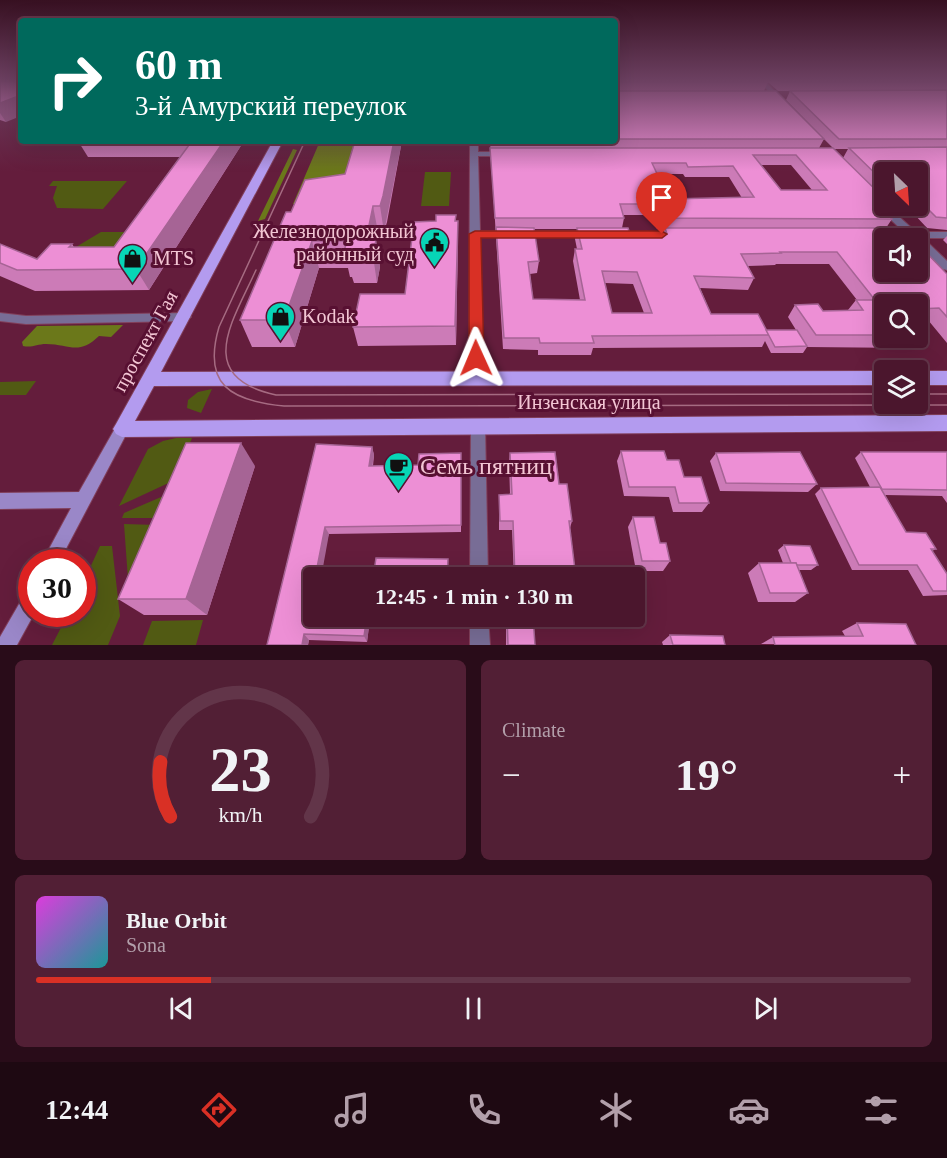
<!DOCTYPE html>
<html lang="en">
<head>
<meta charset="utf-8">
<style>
  body { margin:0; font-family:Georgia,serif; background:#521f35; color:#f1f3f6; height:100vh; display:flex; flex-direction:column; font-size:22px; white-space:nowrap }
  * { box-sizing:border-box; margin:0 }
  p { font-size:20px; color:#b29faa }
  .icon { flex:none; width:33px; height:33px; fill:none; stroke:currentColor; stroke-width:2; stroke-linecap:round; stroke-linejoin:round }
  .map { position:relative; height:645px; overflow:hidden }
  .panel { display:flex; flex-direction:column; gap:15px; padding:15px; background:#290c19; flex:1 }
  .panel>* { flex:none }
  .top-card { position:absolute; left:18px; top:18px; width:600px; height:126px; border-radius:6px; box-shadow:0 6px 24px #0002,0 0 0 2px #623549; background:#00695c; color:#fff; overflow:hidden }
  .needle { width:39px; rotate:155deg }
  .tools { position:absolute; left:874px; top:162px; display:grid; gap:12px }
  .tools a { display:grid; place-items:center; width:54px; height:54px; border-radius:6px; background:#4b162d; box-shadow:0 6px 24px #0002,0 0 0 2px #623549; font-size:30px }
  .speed { position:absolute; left:18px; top:549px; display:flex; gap:12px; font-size:30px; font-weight:700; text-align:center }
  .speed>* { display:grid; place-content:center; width:78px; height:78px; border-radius:50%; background:#4b162d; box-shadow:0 6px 24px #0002,0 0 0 2px #623549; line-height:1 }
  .speed .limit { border:9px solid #d22; background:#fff; color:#111 }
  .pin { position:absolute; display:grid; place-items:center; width:51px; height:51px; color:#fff; margin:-62px -26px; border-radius:50% 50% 50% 0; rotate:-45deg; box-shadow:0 0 6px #0007 }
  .pin .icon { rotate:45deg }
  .me { position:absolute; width:66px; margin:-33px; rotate:359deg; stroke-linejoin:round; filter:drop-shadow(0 0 4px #0008) }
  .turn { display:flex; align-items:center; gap:21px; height:126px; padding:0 18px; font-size:27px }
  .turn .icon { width:78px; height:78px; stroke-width:2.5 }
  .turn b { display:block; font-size:42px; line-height:51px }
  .big { font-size:45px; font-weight:700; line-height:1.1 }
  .panel .card { flex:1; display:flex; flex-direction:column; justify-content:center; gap:9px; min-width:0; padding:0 21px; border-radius:9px; background:#521f35 }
  .panel .dial { align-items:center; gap:0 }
  .dial svg { height:156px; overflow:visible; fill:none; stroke:#623549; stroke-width:7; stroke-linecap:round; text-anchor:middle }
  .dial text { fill:#f1f3f6; stroke:none }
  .song { display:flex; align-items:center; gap:18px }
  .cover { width:72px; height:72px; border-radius:9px; background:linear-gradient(135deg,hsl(300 70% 55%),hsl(180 70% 35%)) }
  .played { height:6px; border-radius:3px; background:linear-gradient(90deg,#d93025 20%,#623549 20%) }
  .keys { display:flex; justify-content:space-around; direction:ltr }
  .heat { display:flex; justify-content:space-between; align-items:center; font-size:33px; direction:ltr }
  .panel .tiles { flex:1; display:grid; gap:15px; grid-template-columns:1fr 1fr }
  .card:last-child { grid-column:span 2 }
  .trip { position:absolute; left:303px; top:567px; width:342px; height:60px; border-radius:6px; background:#4b162d; box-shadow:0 6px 24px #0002,0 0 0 2px #623549; font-weight:700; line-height:60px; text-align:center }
  .dock { display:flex; height:96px; justify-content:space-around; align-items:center; background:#1e0912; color:#b29faa }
  .dock .icon { width:42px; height:42px }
  .dock .current { color:#d93025 }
  .dock b { font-size:27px; color:#f1f3f6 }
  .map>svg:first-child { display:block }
  .green { fill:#515a13 }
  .forest { fill:#6b781a }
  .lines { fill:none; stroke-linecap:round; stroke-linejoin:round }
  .street-casing { stroke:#813f5a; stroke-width:2 }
  .secondary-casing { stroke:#813f5a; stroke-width:2 }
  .primary-casing { stroke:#813f5a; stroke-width:2 }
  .street { fill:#786d96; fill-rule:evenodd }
  .secondary { fill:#9a87c8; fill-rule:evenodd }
  .primary { fill:#b39bef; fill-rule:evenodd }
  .tram { stroke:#a66b82; stroke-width:1.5 }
  .wall { fill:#cc7bb7; fill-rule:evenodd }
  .shaded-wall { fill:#a66495 }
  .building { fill:#ed8fd5; stroke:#a66495; stroke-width:1.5; fill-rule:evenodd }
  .route { fill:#d93025; stroke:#8d1f18; stroke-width:1.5 }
  .labels { text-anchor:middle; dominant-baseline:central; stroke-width:6; stroke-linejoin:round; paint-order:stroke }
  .poi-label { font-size:20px; fill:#f3c6d4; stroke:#581032; text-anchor:start }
  .street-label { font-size:20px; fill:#f3c6d4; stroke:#581032 }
  .near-poi-label { font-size:24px; fill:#f3c6d4; stroke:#581032; text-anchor:start }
</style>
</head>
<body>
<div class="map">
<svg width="947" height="645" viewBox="0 0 947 645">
  <rect width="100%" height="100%" fill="#641d3c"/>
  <g class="green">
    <path d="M425,172H451L449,206H421Z"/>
    <path d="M53,181H127L103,209L57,208L53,198L57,186H49Z"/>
    <path d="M101,232H130L117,250H84L76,247Z"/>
    <path d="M36,381L26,395H0V382Z"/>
    <path d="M212,389L201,413L187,408L188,400L198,392Z"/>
    <path d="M176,438H192L175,480L119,506L148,449L163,441Z"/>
    <path d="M168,494L158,518H122L124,513Z"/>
    <path d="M124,524L157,525L129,593Z"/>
    <path d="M100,546H112L120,616L108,645H52L68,614H82L83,583Z"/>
    <path d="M203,620L196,645H143L152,621Z"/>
  </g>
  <g class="forest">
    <path d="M320,141H359L336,237L312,204H293Z"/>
    <path d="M293,149L297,150L265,219L258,221Z"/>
    <path d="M123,325L111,337L99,336C78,356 70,344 46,344C37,344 32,348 23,346L22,342L37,326Z"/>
  </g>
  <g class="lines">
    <defs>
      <g id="street">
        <path d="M758,81H764L784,100V102H780Z"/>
        <path d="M470,141H478V152H506L510,154L506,156H478L480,231H591L596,234L591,237H480L483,379L481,383L476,384L471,383L469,379Z"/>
        <path d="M874,196L877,197L916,232H947V238H923L947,261V270L943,269L918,245V238L892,237V233L904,232L871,201L869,199Z"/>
        <path d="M0,313L26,316L185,313L191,317L185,321L26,324L0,321Z"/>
        <path d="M478,419L483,421L485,425L488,578H470L471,425L473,421Z"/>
        <path d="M470,616H488L490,645H470Z"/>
      </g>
      <g id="secondary">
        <path d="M122,423L127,425L129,429L59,562H42L71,508L0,509V493L79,492L117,425Z"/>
        <path d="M32,589V614H34L17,645H0V637L26,592Z"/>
      </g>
      <g id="primary">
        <path d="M273,141H283L161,372L885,371V385L154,386L135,421L947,415V431L122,437L116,434L113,429L116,424Z"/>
        <rect x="918" y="371" width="29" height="14"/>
      </g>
    </defs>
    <use href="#street" class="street-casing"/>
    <use href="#secondary" class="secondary-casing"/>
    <use href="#primary" class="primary-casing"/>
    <use href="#street" class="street"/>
    <use href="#secondary" class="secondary"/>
    <use href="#primary" class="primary"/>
    <g class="tram">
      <path d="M305,141L219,327C202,385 231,401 284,406L947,405"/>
      <path d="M256,270C233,321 193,377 276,395L885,394"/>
      <path d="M918,394H947"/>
    </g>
  </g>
  <g class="wall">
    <path d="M0,81L6,122L0,120Z"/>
    <path d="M615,81L768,82L764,91L824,139L786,100L790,91H801H778L767,81H947V230L927,228L914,214L898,215L889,206H918V172H885V206H889L886,211L892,219L886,228L947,274V343L928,320L918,321V304H885V338H918V332L921,336L910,348L807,347L803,353H771L765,341L762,347L593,348L591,355H538V350L503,349L490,141H615ZM824,139L834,149H848L843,158L819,148ZM761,165H791L812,190H781ZM657,174H683L685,177H729L742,198L669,199ZM623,215H651L657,229H664L663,234H630L622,228L624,218ZM534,229H577L575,239L577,249H575L573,261L580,300L533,299L530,274L537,273L539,261ZM776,264H829L857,300H856L848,310L823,311L795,305L788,317L796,330H766L711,314L700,288L748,290L754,278L748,266L775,265ZM605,283L633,284L644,313H612Z"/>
    <path d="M78,141H244L149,290L35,291L0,276V244L37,259L72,244L74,247H114L180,157H88Z"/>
    <path d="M355,141H402L387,222L384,232H378L376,241L380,267L377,283H354L352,277H350L348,268H319L295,347H252L240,320L291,212L345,174Z"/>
    <path d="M456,221L458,240L456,345L358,346L353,327L405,294Z"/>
    <path d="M947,236V244L943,240Z"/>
    <path d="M316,444L372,447L374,455L373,466L418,465L461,453V532L329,534L314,578V616H447V624L372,622L370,619L367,642L309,640L308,645H267Z"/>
    <path d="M621,451L667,460L709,503L702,512H673L669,497L624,496L617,461Z"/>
    <path d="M861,452H947V503L942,496L885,495L906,532L936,549L932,551L947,574V595L923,596L908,570H852L815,494L821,488L870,487L855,458Z"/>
    <path d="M510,453L559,484L572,521L570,528L576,578H514L512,530H499V495L510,494L509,462Z"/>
    <path d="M716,453L817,484L808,492L720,491L710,461Z"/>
    <path d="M255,466L207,615H144L118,599Z"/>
    <path d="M633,517L660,543L670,561L663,571H636L628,527Z"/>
    <path d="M784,545L818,565L811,570H799L808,593L795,602H758L748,573L759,563H783L778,550Z"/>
    <path d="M507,616L535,645H506V623Z"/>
    <path d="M857,623L916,645L761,644L773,637L845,636L842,631Z"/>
    <path d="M670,635L725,645H663L662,642Z"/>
  </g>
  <g class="shaded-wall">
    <path d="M21,95V116L6,122L0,113V103Z"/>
    <path d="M224,141H244L149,290L136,269Z"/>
    <path d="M394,141H402L384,232L380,206Z"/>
    <path d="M373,206L378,232L376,241L380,267L377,283L373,256L366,240Z"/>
    <path d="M458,221V240L456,345L455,326Z"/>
    <path d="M312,241L319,268L295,347L284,320Z"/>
    <path d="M241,443L255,466L207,615L186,599Z"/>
    <path d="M372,447L374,455L371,474L369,466Z"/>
    <path d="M325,527L329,534L321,578H315Z"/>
    <path d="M448,559L449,578H447Z"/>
    <path d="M314,586V615L308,611Z"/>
    <path d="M367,616H369L370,619L367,642L364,636Z"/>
    <path d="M304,634L309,640L308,645H302Z"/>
  </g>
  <g class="building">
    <path d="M0,81H21V95L0,103Z"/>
    <path d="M615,81H767L768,82H617L615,87Z"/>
    <path d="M781,81H947V82H782Z"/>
    <path d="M615,89L617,91H776L824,139H615Z"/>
    <path d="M947,90V139H839L790,91Z"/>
    <path d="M192,141H224L136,269L17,270L0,263V244L37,259L51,244H72L69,247H114Z"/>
    <path d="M355,141H394L383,196L380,206H373L366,240H376L373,256L348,257L349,251H344L347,241H312L284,320H240L286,212H291L305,180L345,174Z"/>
    <path d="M947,147V218L936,217L922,203L918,204V172H885V183L849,148Z"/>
    <path d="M490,148H833L885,199V204H879L892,219L660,218L654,204H620L624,218H495ZM753,155H796L827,190H781ZM652,163H686L688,167L733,166L754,197L669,199Z"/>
    <path d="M436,215H456L455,221H458L455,326L353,327L360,294H405L414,222L436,221Z"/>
    <path d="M496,227L534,228L539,261L528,262L533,299L585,300L575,249H582L577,228H628L630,234H667L665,228H903L913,238H885V272H918V244L947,274V317L939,308L918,309V304H885V335H816L795,305L818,304L823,311L863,310L856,300H875L837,252H780L781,253L741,254L754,278L694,276L711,314H758L769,335L592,336L594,343H540L539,338H504ZM602,271L637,272L652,313H612Z"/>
    <path d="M766,330H797L807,346L775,347Z"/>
    <path d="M186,443H241L186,599H118Z"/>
    <path d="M316,444L372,447L369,466L418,465L419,454L461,453V525L325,527L315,578H314V586L308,611L314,612V616H367L364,636L304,634L302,645H267Z"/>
    <path d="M621,451H664L667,460H679L684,477H701L709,503H679L675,487H629Z"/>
    <path d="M555,452L559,484H567L572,521H569L576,578H515L513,521H500L499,495L512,494L510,453Z"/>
    <path d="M800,452L817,484L726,483L716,453Z"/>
    <path d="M861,452H947V490L882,489Z"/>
    <path d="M880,487L906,532L926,533L936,549H931L947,574V591H933L917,565H859L821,488Z"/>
    <path d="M633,517H654L660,543H666L670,561H642Z"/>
    <path d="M784,545L810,546L818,565H797L796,563H791Z"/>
    <path d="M376,558L448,559L447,578H373Z"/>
    <path d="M759,563H796L808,593H770Z"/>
    <path d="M507,616H533L535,645H508Z"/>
    <path d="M857,623L906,624L916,645H775L773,637L863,636Z"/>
    <path d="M670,635L723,636L725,645H673Z"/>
  </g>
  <linearGradient id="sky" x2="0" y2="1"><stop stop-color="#371021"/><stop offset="0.47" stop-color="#6c4061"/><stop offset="1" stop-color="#6c4061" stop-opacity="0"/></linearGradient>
  <rect width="947" height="171" fill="url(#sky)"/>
  <path class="route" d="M475,231H662L667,234L662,238H481L484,358L482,362H471L469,358V234Z"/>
  <defs>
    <symbol id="civic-pin" viewBox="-11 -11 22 30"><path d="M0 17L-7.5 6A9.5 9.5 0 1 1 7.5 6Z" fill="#07d5b6" stroke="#581032"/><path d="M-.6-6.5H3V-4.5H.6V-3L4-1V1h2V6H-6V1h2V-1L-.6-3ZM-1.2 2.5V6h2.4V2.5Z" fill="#111"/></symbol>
    <symbol id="shop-pin" viewBox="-11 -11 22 30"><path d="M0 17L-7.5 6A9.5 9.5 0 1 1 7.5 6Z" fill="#07d5b6" stroke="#581032"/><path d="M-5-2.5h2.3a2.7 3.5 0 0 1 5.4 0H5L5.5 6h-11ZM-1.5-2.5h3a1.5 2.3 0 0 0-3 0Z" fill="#111"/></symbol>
    <symbol id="cafe-pin" viewBox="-11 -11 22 30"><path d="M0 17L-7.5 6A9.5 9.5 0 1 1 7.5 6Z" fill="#07d5b6" stroke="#581032"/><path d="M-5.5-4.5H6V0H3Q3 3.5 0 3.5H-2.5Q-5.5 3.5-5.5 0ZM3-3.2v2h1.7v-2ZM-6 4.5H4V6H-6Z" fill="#111"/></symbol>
  </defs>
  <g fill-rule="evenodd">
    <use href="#civic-pin" x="418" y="226" width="33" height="45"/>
    <use href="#shop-pin" x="116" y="242" width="33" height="45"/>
    <use href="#shop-pin" x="264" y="300" width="33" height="45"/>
    <use href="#cafe-pin" x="382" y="450" width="33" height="45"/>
  </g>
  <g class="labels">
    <g class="poi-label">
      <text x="414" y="231" text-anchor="end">Железнодорожный<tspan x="414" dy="23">районный суд</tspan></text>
      <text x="153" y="258">MTS</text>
      <text x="302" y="316">Kodak</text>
    </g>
    <g class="street-label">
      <text transform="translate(145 341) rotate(-61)">проспект Гая</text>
      <text x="589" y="402">Инзенская улица</text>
    </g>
    <g class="near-poi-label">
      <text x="420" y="466">Семь пятниц</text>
    </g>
  </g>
</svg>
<div class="tools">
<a><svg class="needle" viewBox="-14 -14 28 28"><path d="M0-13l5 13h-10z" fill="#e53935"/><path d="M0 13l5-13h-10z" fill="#b29faa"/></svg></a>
<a><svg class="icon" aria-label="sound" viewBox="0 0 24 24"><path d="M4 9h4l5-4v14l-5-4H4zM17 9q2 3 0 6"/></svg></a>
<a><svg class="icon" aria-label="search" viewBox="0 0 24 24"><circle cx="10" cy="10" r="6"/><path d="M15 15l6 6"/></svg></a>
<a><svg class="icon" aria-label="layers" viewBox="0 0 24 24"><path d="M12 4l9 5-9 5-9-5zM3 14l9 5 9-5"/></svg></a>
</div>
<div class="speed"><div class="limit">30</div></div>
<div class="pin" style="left:662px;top:234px;background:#d93025"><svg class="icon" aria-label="arrive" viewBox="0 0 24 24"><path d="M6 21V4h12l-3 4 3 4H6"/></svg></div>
<svg class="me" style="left:476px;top:358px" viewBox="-20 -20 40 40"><path d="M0-17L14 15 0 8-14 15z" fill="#d93025" stroke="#fff" stroke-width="4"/></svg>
<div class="trip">12:45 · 1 min · 130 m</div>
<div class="top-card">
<div class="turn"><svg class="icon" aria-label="right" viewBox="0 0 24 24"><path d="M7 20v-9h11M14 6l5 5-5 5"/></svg><div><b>60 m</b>3-й Амурский переулок</div></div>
</div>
</div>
<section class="panel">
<div class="tiles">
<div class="card dial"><svg viewBox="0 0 100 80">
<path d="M14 69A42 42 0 1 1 86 69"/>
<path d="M14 69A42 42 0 0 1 9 41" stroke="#d93025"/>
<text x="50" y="56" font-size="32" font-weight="700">23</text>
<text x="50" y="72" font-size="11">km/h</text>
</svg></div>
<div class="card"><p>Climate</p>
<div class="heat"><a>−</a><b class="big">19°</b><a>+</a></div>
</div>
<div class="card">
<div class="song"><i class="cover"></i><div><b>Blue Orbit</b><p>Sona</p></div></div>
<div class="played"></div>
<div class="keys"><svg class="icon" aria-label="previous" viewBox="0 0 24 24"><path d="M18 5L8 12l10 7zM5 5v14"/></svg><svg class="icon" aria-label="pause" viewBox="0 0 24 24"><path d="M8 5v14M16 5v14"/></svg><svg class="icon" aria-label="next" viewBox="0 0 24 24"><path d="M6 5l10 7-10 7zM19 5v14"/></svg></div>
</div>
</div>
</section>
<nav class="dock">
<b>12:44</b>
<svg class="icon current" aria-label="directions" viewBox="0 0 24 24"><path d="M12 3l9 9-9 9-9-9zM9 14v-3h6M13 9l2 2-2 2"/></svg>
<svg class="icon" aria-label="music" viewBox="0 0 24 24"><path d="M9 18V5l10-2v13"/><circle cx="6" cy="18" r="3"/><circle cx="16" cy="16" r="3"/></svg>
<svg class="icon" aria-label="phone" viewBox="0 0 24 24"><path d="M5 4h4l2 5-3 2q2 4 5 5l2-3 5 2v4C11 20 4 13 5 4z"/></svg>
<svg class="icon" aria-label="climate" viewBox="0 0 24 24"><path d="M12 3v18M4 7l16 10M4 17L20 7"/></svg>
<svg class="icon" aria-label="car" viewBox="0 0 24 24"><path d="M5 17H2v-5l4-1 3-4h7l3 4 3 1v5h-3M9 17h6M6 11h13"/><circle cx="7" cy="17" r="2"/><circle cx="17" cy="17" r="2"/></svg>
<svg class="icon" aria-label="filters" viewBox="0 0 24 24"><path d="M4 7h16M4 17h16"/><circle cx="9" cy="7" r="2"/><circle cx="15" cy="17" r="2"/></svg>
</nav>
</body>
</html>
